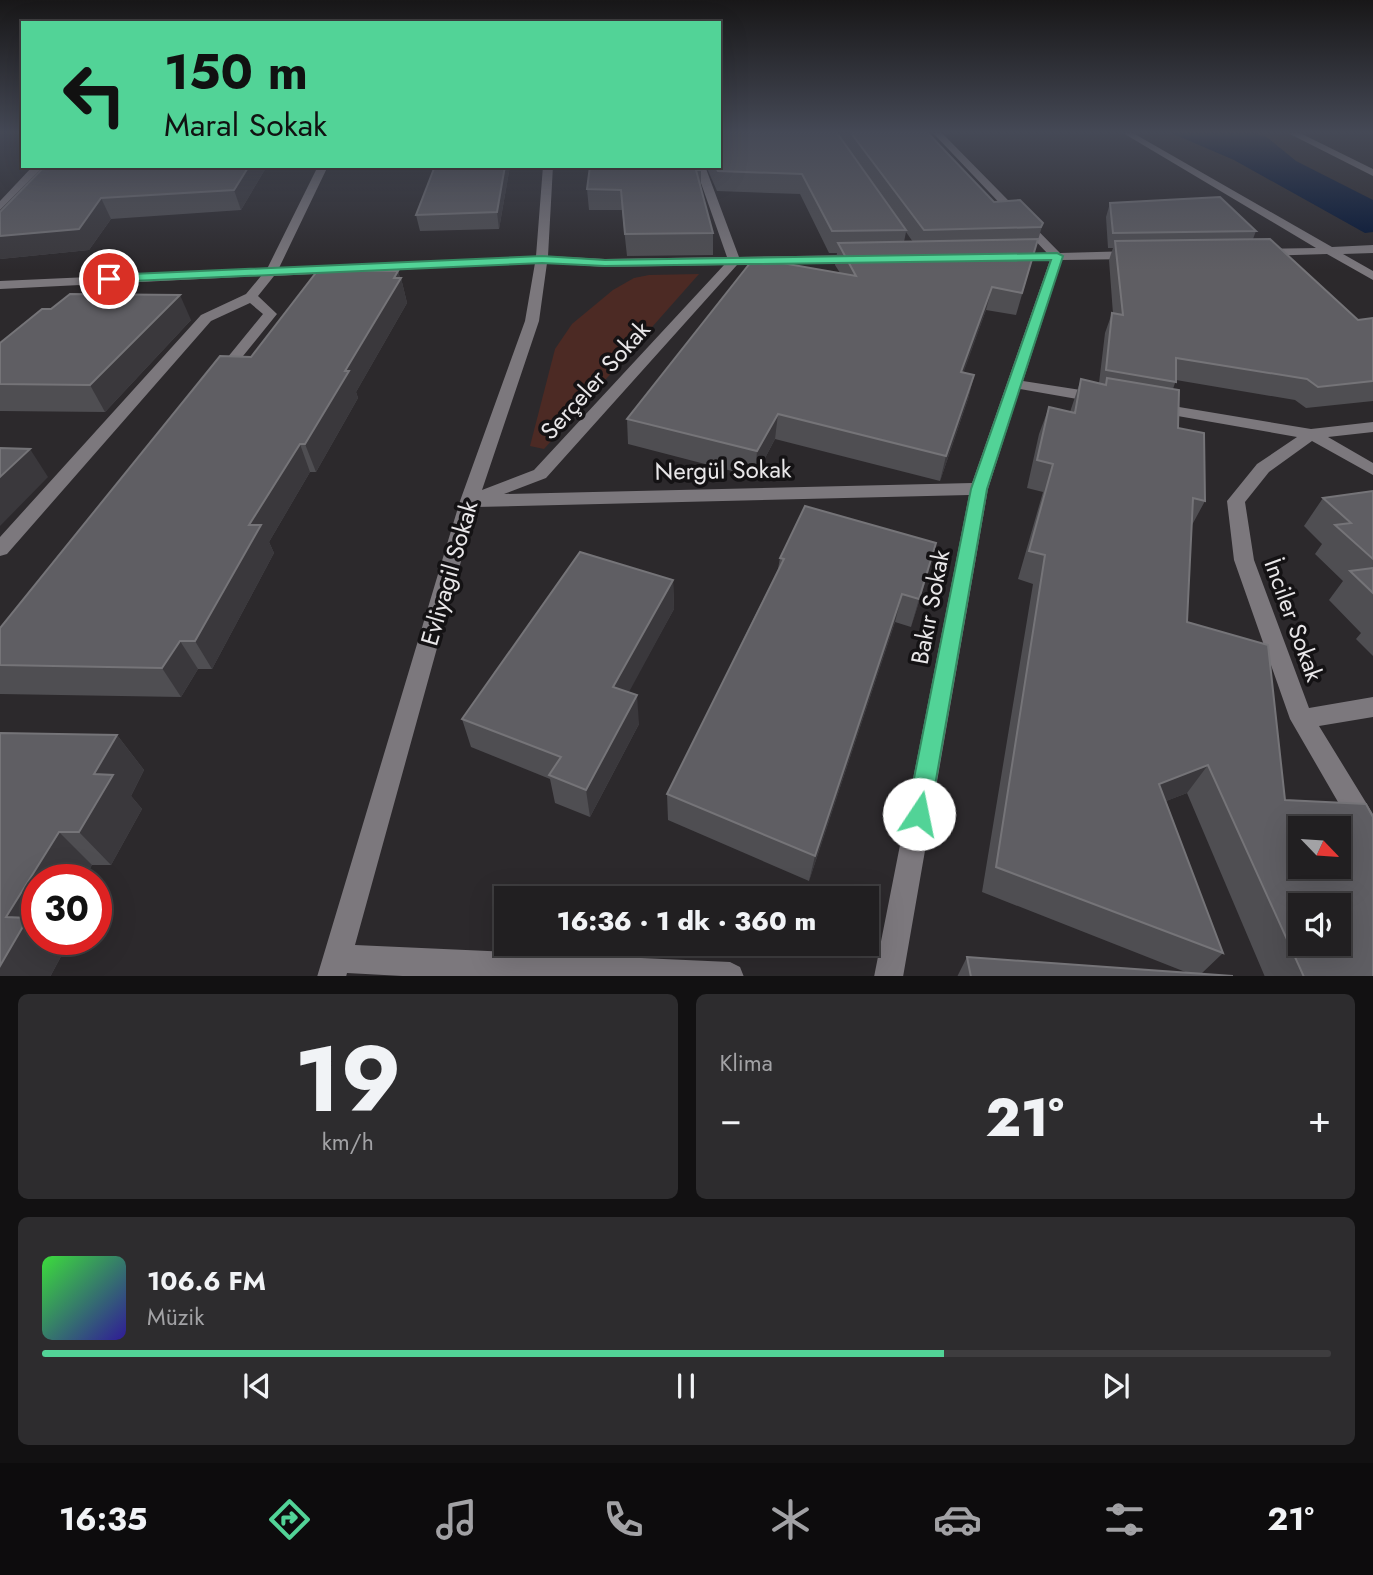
<!DOCTYPE html>
<html lang="tr">
<head>
<meta charset="utf-8">
<style>
  body { margin:0; font-family:Jost,sans-serif; background:#2d2c2e; color:#f1f3f6; height:100vh; display:flex; flex-direction:column; font-size:26px; white-space:nowrap }
  * { box-sizing:border-box; margin:0 }
  p { font-size:23px; color:#a2a2a5 }
  .icon { flex:none; width:38px; height:38px; fill:none; stroke:currentColor; stroke-width:2; stroke-linecap:round; stroke-linejoin:round }
  .map { position:relative; height:976px; overflow:hidden }
  .drawer { display:flex; flex-direction:column; gap:18px; padding:18px; background:#121112; flex:1 }
  .drawer>* { flex:none }
  .hud { position:absolute; left:21px; top:21px; width:700px; height:147px; border-radius:0px; box-shadow:0 7px 28px #0002,0 0 0 2px #3e3d3f; background:#52d397; color:#111; overflow:hidden }
  .needle { width:46px; rotate:115deg }
  .buttons { position:absolute; left:1288px; top:816px; display:grid; gap:14px }
  .buttons a { display:grid; place-items:center; width:63px; height:63px; border-radius:0px; background:#211f21; box-shadow:0 7px 28px #0002,0 0 0 2px #3e3d3f; font-size:35px }
  .speed { position:absolute; left:21px; top:864px; display:flex; gap:14px; font-size:35px; font-weight:700; text-align:center }
  .speed>* { display:grid; place-content:center; width:91px; height:91px; border-radius:50%; background:#211f21; box-shadow:0 7px 28px #0002,0 0 0 2px #3e3d3f; line-height:1 }
  .speed .limit { border:10px solid #d22; background:#fff; color:#111 }
  .pin { position:absolute; display:grid; place-items:center; width:60px; height:60px; color:#fff; margin:-30px; border:4px solid #fff; border-radius:50%; box-shadow:0 2px 7px #0007 }
  .me { position:absolute; width:77px; margin:-38px; rotate:11deg; stroke-linejoin:round; filter:drop-shadow(0 0 5px #0008) }
  .turn { display:flex; align-items:center; gap:24px; height:147px; padding:0 28px; font-size:32px }
  .turn .icon { width:91px; height:91px; stroke-width:2.5 }
  .turn b { display:block; font-size:49px; line-height:60px }
  .big { font-size:52px; font-weight:800; line-height:1.1 }
  .drawer .card { flex:1; display:flex; flex-direction:column; justify-content:center; gap:10px; min-width:0; padding:0 24px; border-radius:10px; background:#2d2c2e }
  .drawer .dial { align-items:center; gap:0 }
  .dial b { font-size:91px; line-height:1 }
  .song { display:flex; align-items:center; gap:21px }
  .cover { width:84px; height:84px; border-radius:10px; background:linear-gradient(135deg,hsl(120 70% 55%),hsl(250 70% 35%)) }
  .played { height:7px; border-radius:4px; background:linear-gradient(90deg,#52d397 70%,#3e3d3f 70%) }
  .keys { display:flex; justify-content:space-around; direction:ltr }
  .heat { display:flex; justify-content:space-between; align-items:center; font-size:38px; direction:ltr }
  .drawer .tiles { flex:1; display:grid; gap:18px; grid-template-columns:1fr 1fr }
  .card:last-child { grid-column:span 2 }
  .trip { position:absolute; left:494px; top:886px; width:385px; height:70px; border-radius:0px; background:#211f21; box-shadow:0 7px 28px #0002,0 0 0 2px #3e3d3f; font-weight:800; line-height:70px; text-align:center }
  .tabs { display:flex; height:112px; justify-content:space-around; align-items:center; background:#0d0c0d; color:#a2a2a5 }
  .tabs .icon { width:49px; height:49px }
  .tabs .selected { color:#52d397 }
  .tabs b { font-size:32px; color:#f1f3f6 }
  .map>svg:first-child { display:block }
  .green { fill:#4c2a24 }
  .water { fill:#021435 }
  .lines { fill:none; stroke-linecap:round; stroke-linejoin:round }
  .minor { fill:#7c787d; fill-rule:evenodd }
  .wall { fill:#4f4e52; fill-rule:evenodd }
  .shaded-wall { fill:#3a383c }
  .building { fill:#5f5e63; stroke:#757478; stroke-width:2; fill-rule:evenodd }
  .route { fill:#52d397; stroke:#358962; stroke-width:2 }
  .labels { text-anchor:middle; dominant-baseline:central; stroke-width:7; stroke-linejoin:round; paint-order:stroke }
  .street-label { font-size:24px; fill:#e9e7e9; stroke:#141214 }
</style>
</head>
<body>
<div class="map">
<svg width="1373" height="977" viewBox="0 0 1373 977">
  <rect width="100%" height="100%" fill="#2c292c"/>
  <path class="green" d="M699,274L544,449L530,446L555,349L572,324L613,290L634,278L649,275Z"/>
  <path class="water" d="M1171,133H1256L1268,138L1296,161L1373,200V232L1365,233L1234,160Z"/>
  <g class="lines">
    <g class="minor">
      <path d="M933,133H942L1060,253L1133,251L1139,255L1133,259L1062,260L1023,381L1100,393L1108,398L1100,403L1020,389L988,489L903,977H874L969,495L476,507L355,945L730,962L740,967L744,977H421L347,973L346,977H317L460,501L525,321L535,263L274,276L258,296L277,314L226,377H216L214,374L263,314L250,303L211,321L7,554L0,556V537L201,315L246,294L261,276L0,289V281L267,269L318,166H328L279,268L536,256L543,166H553L548,256L605,259L727,257L695,166H705L739,257L860,255L866,259L860,263L737,265L546,478L504,494L972,483L1050,260H1007V254L1011,253H1047ZM547,263L605,267L724,265L534,470L482,490L539,321Z"/>
      <path d="M1123,133H1133L1332,247L1373,245V253L1343,254L1373,271V280L1327,254L1259,256V250L1263,249L1316,248Z"/>
      <path d="M1288,133H1300L1373,169V176Z"/>
      <path d="M33,166H44L0,210V201Z"/>
      <path d="M1155,403L1311,429L1373,422V432L1328,437L1373,463V475L1312,441L1269,472L1245,502L1254,560L1309,708L1373,697V717L1319,726L1373,814V851L1364,847L1290,719L1234,560L1227,501L1257,464L1297,437L1149,411L1147,408Z"/>
    </g>
  </g>
  <g class="wall">
    <path d="M719,133H928L994,202L1043,223L1016,315L986,310L963,373L974,375L968,399L940,481L775,439L755,477L628,444L627,419L840,273L835,265L837,253H829L800,194L717,191L706,166H719ZM906,232L913,242H904Z"/>
    <path d="M45,166H267L241,210L111,219L89,250L0,259V212Z"/>
    <path d="M435,166H510L499,229L420,231L416,215Z"/>
    <path d="M590,166L701,170V188L713,233V255L627,256L622,210H589L587,189Z"/>
    <path d="M1110,203L1256,231L1253,239L1358,320L1373,318V401L1306,408L1295,400L1176,380L1173,389L1178,428L1205,501L1192,525L1187,622L1285,800L1373,977H1265L1187,793L1166,801L1223,953L1201,974L1232,977H957L967,957L1188,973L982,892L1033,584L1018,579L1043,492L1027,488L1039,434L1049,407L1070,412L1081,379L1099,383L1105,333L1112,313L1113,314L1109,260L1113,248H1108L1106,217Z"/>
    <path d="M398,271L400,278H401L407,303L356,392L358,398L316,472H310L269,542L274,553L212,669H198L181,697L0,694V628L251,357Z"/>
    <path d="M51,309L191,320L105,412L0,411V343Z"/>
    <path d="M1373,491V656L1356,639L1361,633L1329,600L1343,581L1315,554L1322,544L1304,526L1323,498Z"/>
    <path d="M780,558L929,570L911,627L895,622L809,881L668,820L667,794L778,569Z"/>
    <path d="M673,580L674,609L628,692L639,724L590,817L555,803L550,779L471,747L462,719Z"/>
    <path d="M0,733L117,735L144,770L131,796L142,809L111,865H92L83,880H37V940H54L65,949L50,977H0Z"/>
  </g>
  <g class="shaded-wall">
    <path d="M249,166H267L241,210L234,190Z"/>
    <path d="M505,166H510L499,229L497,212Z"/>
    <path d="M101,198L111,219L89,250L0,259V236Z"/>
    <path d="M398,271L400,279L401,278L407,303L356,392L358,398L316,472L305,444Z"/>
    <path d="M992,287L986,310L955,396L961,372Z"/>
    <path d="M180,295L191,320L105,412L90,385Z"/>
    <path d="M974,375L968,399L940,481L946,456Z"/>
    <path d="M778,414L775,439L755,477L757,451Z"/>
    <path d="M300,444L310,472L269,542L274,553L212,669L195,641L249,525Z"/>
    <path d="M30,449L48,477L0,526V477Z"/>
    <path d="M936,543L929,570L911,627L919,599Z"/>
    <path d="M673,580L674,609L616,716L613,687Z"/>
    <path d="M902,594L895,622L809,881L815,856Z"/>
    <path d="M180,641L198,669L181,697L162,668Z"/>
    <path d="M637,695L639,724L590,817L586,790Z"/>
    <path d="M117,735L144,770L131,796L142,809L111,865L79,832L94,774Z"/>
    <path d="M1208,765L1187,793L1140,811L1159,784Z"/>
    <path d="M59,832L92,865L83,880H37V940H54L65,949L50,977H0V966L6,917Z"/>
  </g>
  <g class="building">
    <path d="M719,133H837L906,230L832,231L802,174L718,171L715,166H719Z"/>
    <path d="M851,133H928L994,202L1020,200L1043,223L1041,227L924,230Z"/>
    <path d="M45,166H249L234,190L101,198L79,229L0,236V212Z"/>
    <path d="M435,166H505L497,212L416,215Z"/>
    <path d="M590,166H700L701,170H696L713,233L625,234L621,190L587,189Z"/>
    <path d="M1220,197L1256,231L1113,233L1110,203Z"/>
    <path d="M1038,239L1022,293L992,287L961,372L974,375L946,456L778,414L757,451L627,419L754,258L856,276L838,243Z"/>
    <path d="M1270,239L1358,320L1373,318V381L1318,387L1307,379L1176,358V382L1106,370L1112,313L1123,315L1115,241Z"/>
    <path d="M318,270L398,271L394,278H401L345,371H349L305,444H300L249,525H261L195,641H180L162,668L0,665V628L220,356L251,357Z"/>
    <path d="M70,294L180,295L90,385L0,384V343L42,309H51Z"/>
    <path d="M1107,378L1179,390L1178,428L1204,433L1205,501L1193,498L1187,622L1268,645L1285,800L1366,804L1373,817V977H1304L1208,765L1159,784L1223,953L996,867L1045,555L1029,551L1053,464L1037,460L1049,407L1075,413L1081,379L1106,385ZM1300,828H1339V866H1300ZM1300,905H1339V943H1300Z"/>
    <path d="M0,448L30,449L0,477Z"/>
    <path d="M1373,491V559L1335,525L1351,523L1323,498Z"/>
    <path d="M805,506L936,543L919,599L902,594L815,856L667,794L784,559L780,558Z"/>
    <path d="M580,552L673,580L613,687L637,695L586,790L549,775L561,757L462,719Z"/>
    <path d="M1373,568V593L1350,571Z"/>
    <path d="M0,733L117,735L94,774L113,775L79,832H59L6,917L28,918L0,966Z"/>
    <path d="M967,957L1232,976V977H971Z"/>
  </g>
  <linearGradient id="sky" x2="0" y2="1"><stop stop-color="#181718"/><stop offset="0.49" stop-color="#454956"/><stop offset="1" stop-color="#454956" stop-opacity="0"/></linearGradient>
  <rect width="1373" height="270" fill="url(#sky)"/>
  <path class="route" d="M1057,253L1063,256L987,489L930,814L927,822L919,825L910,822L907,814L971,489L1051,260L605,266L542,263L109,282L103,279L109,275L542,256L605,260Z"/>
  <g class="labels">
    <g class="street-label">
      <text transform="translate(595 380) rotate(-48)">Serçeler Sokak</text>
      <text transform="translate(723 470) rotate(-1)">Nergül Sokak</text>
      <text transform="translate(449 573) rotate(-74)">Evliyagil Sokak</text>
      <text transform="translate(930 607) rotate(-79)">Bakır Sokak</text>
      <text transform="translate(1294 620) rotate(70)">İnciler Sokak</text>
    </g>
  </g>
</svg>
<div class="buttons">
<a><svg class="needle" viewBox="-14 -14 28 28"><path d="M0-13l5 13h-10z" fill="#e53935"/><path d="M0 13l5-13h-10z" fill="#a2a2a5"/></svg></a>
<a><svg class="icon" aria-label="sound" viewBox="0 0 24 24"><path d="M4 9h4l5-4v14l-5-4H4zM17 9q2 3 0 6"/></svg></a>
</div>
<div class="speed"><div class="limit">30</div></div>
<div class="pin" style="left:109px;top:279px;background:#d93025"><svg class="icon" aria-label="arrive" viewBox="0 0 24 24"><path d="M6 21V4h12l-3 4 3 4H6"/></svg></div>
<svg class="me" style="left:919px;top:814px" viewBox="-20 -20 40 40"><circle r="19" fill="#fff"/><path d="M0-13L10 11 0 6-10 11z" fill="#52d397"/></svg>
<div class="trip">16:36 · 1 dk · 360 m</div>
<div class="hud">
<div class="turn"><svg class="icon" aria-label="left" viewBox="0 0 24 24"><path d="M17 20v-9H6M10 6l-5 5 5 5"/></svg><div><b>150 m</b>Maral Sokak</div></div>
</div>
</div>
<section class="drawer">
<div class="tiles">
<div class="card dial"><b>19</b><p>km/h</p></div>
<div class="card"><p>Klima</p>
<div class="heat"><a>−</a><b class="big">21°</b><a>+</a></div>
</div>
<div class="card">
<div class="song"><i class="cover"></i><div><b>106.6 FM</b><p>Müzik</p></div></div>
<div class="played"></div>
<div class="keys"><svg class="icon" aria-label="previous" viewBox="0 0 24 24"><path d="M18 5L8 12l10 7zM5 5v14"/></svg><svg class="icon" aria-label="pause" viewBox="0 0 24 24"><path d="M8 5v14M16 5v14"/></svg><svg class="icon" aria-label="next" viewBox="0 0 24 24"><path d="M6 5l10 7-10 7zM19 5v14"/></svg></div>
</div>
</div>
</section>
<nav class="tabs">
<b>16:35</b>
<svg class="icon selected" aria-label="directions" viewBox="0 0 24 24"><path d="M12 3l9 9-9 9-9-9zM9 14v-3h6M13 9l2 2-2 2"/></svg>
<svg class="icon" aria-label="music" viewBox="0 0 24 24"><path d="M9 18V5l10-2v13"/><circle cx="6" cy="18" r="3"/><circle cx="16" cy="16" r="3"/></svg>
<svg class="icon" aria-label="phone" viewBox="0 0 24 24"><path d="M5 4h4l2 5-3 2q2 4 5 5l2-3 5 2v4C11 20 4 13 5 4z"/></svg>
<svg class="icon" aria-label="climate" viewBox="0 0 24 24"><path d="M12 3v18M4 7l16 10M4 17L20 7"/></svg>
<svg class="icon" aria-label="car" viewBox="0 0 24 24"><path d="M5 17H2v-5l4-1 3-4h7l3 4 3 1v5h-3M9 17h6M6 11h13"/><circle cx="7" cy="17" r="2"/><circle cx="17" cy="17" r="2"/></svg>
<svg class="icon" aria-label="filters" viewBox="0 0 24 24"><path d="M4 7h16M4 17h16"/><circle cx="9" cy="7" r="2"/><circle cx="15" cy="17" r="2"/></svg>
<b>21°</b>
</nav>
</body>
</html>
